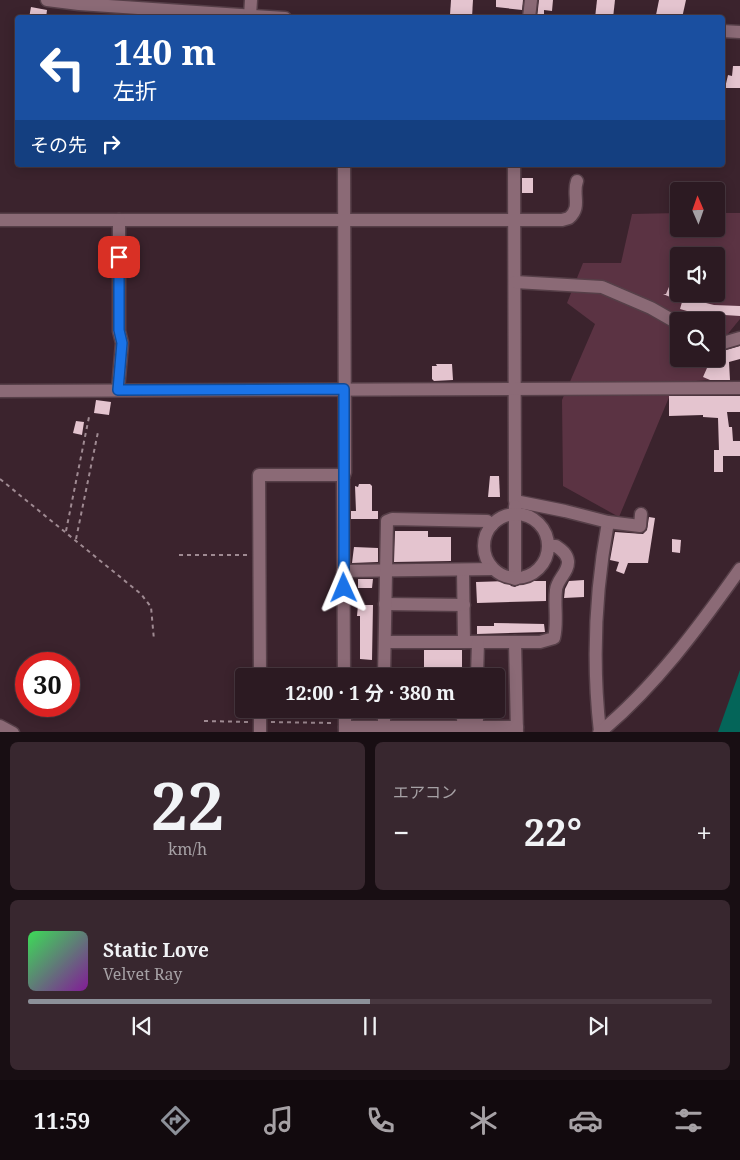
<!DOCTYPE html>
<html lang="ja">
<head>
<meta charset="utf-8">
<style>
  body { margin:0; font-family:"Noto Serif","Noto Sans JP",serif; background:#38272f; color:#f1f3f6; height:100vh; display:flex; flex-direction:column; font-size:19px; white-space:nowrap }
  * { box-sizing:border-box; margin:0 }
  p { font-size:16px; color:#a6a1a5 }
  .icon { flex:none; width:28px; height:28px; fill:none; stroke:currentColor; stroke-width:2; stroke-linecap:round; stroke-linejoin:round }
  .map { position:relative; height:732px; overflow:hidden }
  .side { display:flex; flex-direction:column; gap:10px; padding:10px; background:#180e13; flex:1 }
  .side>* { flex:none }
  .top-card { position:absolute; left:15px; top:15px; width:710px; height:152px; border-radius:5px; box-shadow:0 2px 12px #0003,0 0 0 1px #483840; background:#1a4fa0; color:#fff; overflow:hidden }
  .needle { width:32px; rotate:358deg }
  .fabs { position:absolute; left:670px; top:182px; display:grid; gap:10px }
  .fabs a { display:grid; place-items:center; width:55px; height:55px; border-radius:5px; background:#2c1a22; box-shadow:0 2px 12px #0003,0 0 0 1px #483840; font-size:25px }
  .speed { position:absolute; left:15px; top:652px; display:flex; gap:10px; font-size:25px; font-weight:700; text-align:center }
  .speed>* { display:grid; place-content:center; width:65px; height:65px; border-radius:50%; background:#2c1a22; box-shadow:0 2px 12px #0003,0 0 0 1px #483840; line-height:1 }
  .speed .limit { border:8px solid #d22; background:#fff; color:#111 }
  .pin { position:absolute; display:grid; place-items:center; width:42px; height:42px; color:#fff; margin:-21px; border-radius:10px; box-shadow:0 2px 8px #0006 }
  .me { position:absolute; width:55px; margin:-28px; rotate:359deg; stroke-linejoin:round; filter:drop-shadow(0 0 4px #0008) }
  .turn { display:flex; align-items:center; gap:18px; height:105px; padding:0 15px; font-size:22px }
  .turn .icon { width:65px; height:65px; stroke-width:2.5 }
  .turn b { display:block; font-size:35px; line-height:42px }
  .then { display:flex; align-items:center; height:48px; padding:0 15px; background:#0003; gap:10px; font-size:19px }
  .big { font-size:38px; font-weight:700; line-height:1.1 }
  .side .tile { flex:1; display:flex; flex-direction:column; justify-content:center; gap:8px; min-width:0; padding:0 18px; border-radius:8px; background:#38272f }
  .side .dial { align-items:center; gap:0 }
  .dial b { font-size:65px; line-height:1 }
  .song { display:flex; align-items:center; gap:15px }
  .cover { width:60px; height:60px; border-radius:8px; background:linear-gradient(135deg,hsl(130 70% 55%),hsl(290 70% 35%)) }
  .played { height:5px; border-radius:2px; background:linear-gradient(90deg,#8c9099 50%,#483840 50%) }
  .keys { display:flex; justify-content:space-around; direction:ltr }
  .heat { display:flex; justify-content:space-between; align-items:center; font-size:28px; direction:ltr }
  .side .tiles { flex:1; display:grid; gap:10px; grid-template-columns:1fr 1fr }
  .tile:last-child { grid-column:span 2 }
  .trip { position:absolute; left:235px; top:668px; width:270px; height:50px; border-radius:5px; background:#2c1a22; box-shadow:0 2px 12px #0003,0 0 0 1px #483840; font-weight:700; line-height:50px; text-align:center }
  .tab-bar { display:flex; height:80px; justify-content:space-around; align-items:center; background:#120a0e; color:#a6a1a5 }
  .tab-bar .icon { width:35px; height:35px }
  .tab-bar .on { color:#8c9099 }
  .tab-bar b { font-size:22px; color:#f1f3f6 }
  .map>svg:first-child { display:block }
  .green { fill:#5b3343; fill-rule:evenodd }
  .water { fill:#046559 }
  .building { fill:#e4c4cf }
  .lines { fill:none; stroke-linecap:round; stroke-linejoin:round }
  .minor-casing { stroke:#563f48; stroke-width:15 }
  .path { stroke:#9f8a92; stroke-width:2; stroke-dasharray:4 4; stroke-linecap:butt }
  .minor { stroke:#8b6a76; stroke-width:12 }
  .route-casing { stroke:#114b97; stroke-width:12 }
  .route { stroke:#1a73e8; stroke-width:9 }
</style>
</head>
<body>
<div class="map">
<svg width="740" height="733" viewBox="0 0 740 733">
  <rect width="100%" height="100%" fill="#3b232d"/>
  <path class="green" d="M679,213V229H716V213H740V319L717,347L727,378L675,383L619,517L563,486L562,400L595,324L567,303L583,263H621L632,214ZM679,256H716V294H679ZM679,321H716V359H679Z"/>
  <path class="water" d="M740,670V732H718Z"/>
  <g class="building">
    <path d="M451,0H473L472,17L450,15Z"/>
    <path d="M496,0H523L522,10L496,7Z"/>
    <path d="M539,0H553L552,11L544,10V18H537Z"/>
    <path d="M597,0H615L613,18H595Z"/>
    <path d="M659,0H686L682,18L656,15Z"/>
    <path d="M31,7L47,10L46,18H29Z"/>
    <path d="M733,66H740V88H725L728,75L732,76Z"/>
    <rect x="522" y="178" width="11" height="15"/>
    <path d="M671,282L679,285V294H697L707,297L706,303L714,305L740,306V316L709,314L708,317L680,309L682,302L663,294H666Z"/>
    <path d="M740,346V359L729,362L730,380H710L703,377L711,359H716V353Z"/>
    <path d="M436,364H452L453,380L434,381L432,379V366H437Z"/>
    <path d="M669,396H740V412H727L729,427H732L733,441H740V456H723V472H714V450H719L718,418L703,417V415L669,416Z"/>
    <path d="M96,400L111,402L109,415L94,413Z"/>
    <path d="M76,421L84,422L82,435L73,433Z"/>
    <path d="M490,476H499L500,497H488Z"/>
    <path d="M359,484H370L372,486V511H378V519H351V511H356L355,486L358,487Z"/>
    <path d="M649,517L655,518L648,563H628L624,574L616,571L619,562L610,560L615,532L643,534L647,530Z"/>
    <path d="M395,531H428V537H451V561L394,562Z"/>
    <path d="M672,539L681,540L680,553L672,552Z"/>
    <path d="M354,547L378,548V562L352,563Z"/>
    <path d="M358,579H373L372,588H358Z"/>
    <path d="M584,580V597L564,598L565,589L569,581Z"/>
    <path d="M507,581L511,586L515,587L523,581H546V601L477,603L476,582Z"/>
    <path d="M358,605H373L372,660L360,659V616H357Z"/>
    <path d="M494,623L544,624L545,632L477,634V626H494Z"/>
    <path d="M424,650H462V672H438V676H424Z"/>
    <rect x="353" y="709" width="23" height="10"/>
  </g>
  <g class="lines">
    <defs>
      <g id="minor">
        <path d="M47,0L79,4L285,18"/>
        <path d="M250,16L251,0"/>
        <path d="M529,18L531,0"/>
        <path d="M722,31L740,32"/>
        <path d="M344,165L345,472L343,478L344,676"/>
        <path d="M514,165L515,501L565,511L608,522C595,592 592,661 600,732"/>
        <path d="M0,220H562L569,218C582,207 572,195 577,181"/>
        <path d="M515,282L602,287L651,308L679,324"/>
        <path d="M716,345L740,338"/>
        <path d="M118,390L122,343L119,331V220"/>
        <path d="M0,391L740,388"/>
        <path d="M515,506V579"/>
        <circle cx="516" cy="546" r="32"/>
        <path d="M608,522L640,526L641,514"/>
        <path d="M463,570L464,642"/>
        <path d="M343,571L493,569"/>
        <path d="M385,604L464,605"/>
        <path d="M385,642H540L554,638C558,622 554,606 556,590C557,579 569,572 568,561C567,554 562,550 556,546H549"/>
        <path d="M515,642L517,733"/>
        <path d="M260,676L259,475H344"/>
        <path d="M384,676L387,521L392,519L487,521L492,525"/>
        <path d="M477,676L478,642"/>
        <path d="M260,709V733"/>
        <path d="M345,709V733"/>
        <path d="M463,720H477V709"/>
        <path d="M0,726L13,733"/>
        <path d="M345,727H517"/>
        <path d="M384,733V709"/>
        <path d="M599,733C654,688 699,627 740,569"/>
      </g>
    </defs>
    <use href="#minor" class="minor-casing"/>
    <g class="path">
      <path d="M0,479L141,594L151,607L154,640"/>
      <path d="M66,531L89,417"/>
      <path d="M76,539L98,432"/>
      <path d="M179,555H250"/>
      <path d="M204,721L249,722"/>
      <path d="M271,722L334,723"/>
    </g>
    <use href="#minor" class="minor"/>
  </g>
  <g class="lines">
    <defs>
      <path id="route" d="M119,257V330L122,343L118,390L344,389V588"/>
    </defs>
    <use href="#route" class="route-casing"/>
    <use href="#route" class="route"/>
  </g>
</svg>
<div class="fabs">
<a><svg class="needle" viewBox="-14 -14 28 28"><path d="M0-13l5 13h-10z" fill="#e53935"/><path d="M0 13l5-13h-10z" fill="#a6a1a5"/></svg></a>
<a><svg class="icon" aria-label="sound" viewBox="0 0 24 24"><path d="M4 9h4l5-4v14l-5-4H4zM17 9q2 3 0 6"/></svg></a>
<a><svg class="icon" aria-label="search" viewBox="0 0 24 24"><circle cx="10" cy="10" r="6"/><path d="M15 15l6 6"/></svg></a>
</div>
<div class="speed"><div class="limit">30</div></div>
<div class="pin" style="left:119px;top:257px;background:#d93025"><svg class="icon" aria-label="arrive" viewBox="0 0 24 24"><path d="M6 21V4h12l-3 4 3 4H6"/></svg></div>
<svg class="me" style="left:344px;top:588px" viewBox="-20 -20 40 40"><path d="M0-17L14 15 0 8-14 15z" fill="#1a73e8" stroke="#fff" stroke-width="4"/></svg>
<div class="trip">12:00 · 1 分 · 380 m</div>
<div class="top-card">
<div class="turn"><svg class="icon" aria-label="left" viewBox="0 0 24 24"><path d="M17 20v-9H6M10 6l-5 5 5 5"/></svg><div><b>140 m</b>左折</div></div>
<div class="then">その先<svg class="icon" aria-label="right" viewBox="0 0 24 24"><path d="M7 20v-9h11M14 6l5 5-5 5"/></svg></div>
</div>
</div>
<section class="side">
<div class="tiles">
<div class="tile dial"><b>22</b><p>km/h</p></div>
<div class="tile"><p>エアコン</p>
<div class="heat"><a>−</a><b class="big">22°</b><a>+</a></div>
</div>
<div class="tile">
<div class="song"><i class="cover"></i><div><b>Static Love</b><p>Velvet Ray</p></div></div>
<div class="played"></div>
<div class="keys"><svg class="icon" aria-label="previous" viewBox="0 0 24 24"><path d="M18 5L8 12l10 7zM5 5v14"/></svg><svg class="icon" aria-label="pause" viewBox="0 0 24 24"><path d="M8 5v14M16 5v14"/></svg><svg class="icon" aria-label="next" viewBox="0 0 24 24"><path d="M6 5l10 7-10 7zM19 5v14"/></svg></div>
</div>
</div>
</section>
<nav class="tab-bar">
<b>11:59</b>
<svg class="icon on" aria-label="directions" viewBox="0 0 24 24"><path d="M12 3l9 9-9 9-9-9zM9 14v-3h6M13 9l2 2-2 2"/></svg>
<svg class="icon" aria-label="music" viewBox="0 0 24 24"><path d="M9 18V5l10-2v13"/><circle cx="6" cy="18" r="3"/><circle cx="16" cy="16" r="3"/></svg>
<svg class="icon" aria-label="phone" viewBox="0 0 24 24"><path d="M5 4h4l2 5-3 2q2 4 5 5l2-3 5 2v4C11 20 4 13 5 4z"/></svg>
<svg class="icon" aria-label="climate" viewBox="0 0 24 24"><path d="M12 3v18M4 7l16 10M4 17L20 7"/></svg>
<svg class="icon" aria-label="car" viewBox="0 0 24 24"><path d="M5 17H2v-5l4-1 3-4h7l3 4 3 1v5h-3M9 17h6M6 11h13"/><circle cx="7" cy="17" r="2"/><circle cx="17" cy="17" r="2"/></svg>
<svg class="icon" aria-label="filters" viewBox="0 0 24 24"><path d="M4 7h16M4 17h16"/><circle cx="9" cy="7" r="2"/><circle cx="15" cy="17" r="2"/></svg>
</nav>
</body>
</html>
